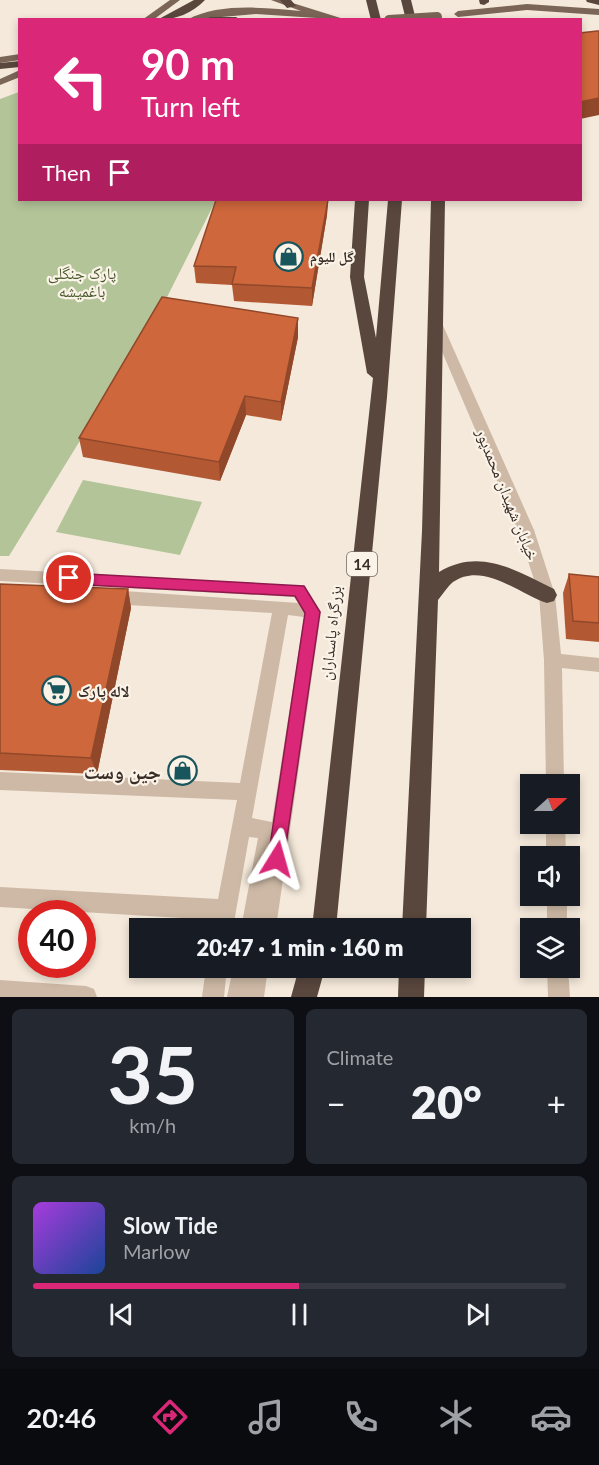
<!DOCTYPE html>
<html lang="en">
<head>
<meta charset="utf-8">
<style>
  body { margin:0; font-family:Lato,"Noto Naskh Arabic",sans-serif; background:#242831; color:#f1f3f6; height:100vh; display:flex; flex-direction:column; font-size:22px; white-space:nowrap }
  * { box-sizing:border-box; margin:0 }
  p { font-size:20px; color:#9ea1a6 }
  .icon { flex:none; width:33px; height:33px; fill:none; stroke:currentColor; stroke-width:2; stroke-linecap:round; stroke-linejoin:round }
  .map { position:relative; height:997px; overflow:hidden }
  .side { display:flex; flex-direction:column; gap:12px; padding:12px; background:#0d0f14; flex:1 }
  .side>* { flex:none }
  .banner { position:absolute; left:18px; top:18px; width:564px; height:183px; border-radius:0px; box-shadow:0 3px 9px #0003; background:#db2777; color:#fff; overflow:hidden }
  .needle { width:39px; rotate:69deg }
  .controls { position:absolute; left:520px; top:774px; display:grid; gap:12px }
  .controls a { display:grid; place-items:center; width:60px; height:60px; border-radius:0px; background:#171b24; box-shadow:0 3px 9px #0003; font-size:30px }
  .speed { position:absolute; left:18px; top:900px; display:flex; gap:12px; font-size:30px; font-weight:700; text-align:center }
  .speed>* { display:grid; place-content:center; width:78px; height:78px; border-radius:50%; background:#171b24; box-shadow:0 3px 9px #0003; line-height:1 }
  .speed .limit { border:9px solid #d22; background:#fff; color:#111 }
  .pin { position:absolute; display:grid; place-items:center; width:51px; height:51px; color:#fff; margin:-26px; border:3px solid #fff; border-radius:50%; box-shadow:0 2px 6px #0007 }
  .me { position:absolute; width:66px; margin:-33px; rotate:8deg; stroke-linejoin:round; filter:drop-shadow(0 0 4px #0008) }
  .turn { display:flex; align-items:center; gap:21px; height:126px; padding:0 24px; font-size:27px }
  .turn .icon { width:78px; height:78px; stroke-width:2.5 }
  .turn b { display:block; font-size:42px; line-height:51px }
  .then { display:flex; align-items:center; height:57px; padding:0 24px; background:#0003; gap:12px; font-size:22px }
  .big { font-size:45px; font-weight:800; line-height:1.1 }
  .side .card { flex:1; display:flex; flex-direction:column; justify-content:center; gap:9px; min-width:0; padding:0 21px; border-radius:9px; background:#242831 }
  .side .dial { align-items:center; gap:0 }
  .dial b { font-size:78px; line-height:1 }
  .song { display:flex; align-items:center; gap:18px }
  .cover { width:72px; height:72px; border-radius:9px; background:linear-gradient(135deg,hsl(280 70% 55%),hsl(220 70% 35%)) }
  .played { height:6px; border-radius:3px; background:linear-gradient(90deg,#db2777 50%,#363941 50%) }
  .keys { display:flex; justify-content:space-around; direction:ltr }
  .heat { display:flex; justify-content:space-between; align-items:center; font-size:33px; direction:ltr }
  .side .tiles { flex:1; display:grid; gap:12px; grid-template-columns:1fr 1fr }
  .card:last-child { grid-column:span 2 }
  .trip { position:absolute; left:129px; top:918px; width:342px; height:60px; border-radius:0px; background:#171b24; box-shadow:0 3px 9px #0003; font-weight:800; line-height:60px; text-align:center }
  .tab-bar { display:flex; height:96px; justify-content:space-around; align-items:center; background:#090b0e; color:#9ea1a6 }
  .tab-bar .icon { width:42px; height:42px }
  .tab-bar .on { color:#db2777 }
  .tab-bar b { font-size:27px; color:#f1f3f6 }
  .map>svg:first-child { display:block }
  .green { fill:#b3c499 }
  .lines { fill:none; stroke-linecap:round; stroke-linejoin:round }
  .minor { fill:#cdb9a5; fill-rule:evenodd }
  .major { fill:#7b6557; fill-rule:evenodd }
  .highway { fill:#59473d; fill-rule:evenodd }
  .major-bridge { stroke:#7b6557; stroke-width:10 }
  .wall { fill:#b25934 }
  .shaded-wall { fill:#91482a }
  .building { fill:#cf673c; stroke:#91482a; stroke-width:1.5 }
  .route { fill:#db2777; stroke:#8e194d; stroke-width:1.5 }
  .labels { text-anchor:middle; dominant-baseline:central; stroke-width:4.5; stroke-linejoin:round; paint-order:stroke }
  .far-poi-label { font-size:14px; font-weight:bold; fill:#382d27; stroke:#fbf3e7; text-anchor:start }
  .shield { fill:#fbf3e7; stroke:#726861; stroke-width:1.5 }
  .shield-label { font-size:15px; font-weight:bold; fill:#382d27 }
  .park-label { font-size:16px; fill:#445829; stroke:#fbf3e7 }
  .street-label { font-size:16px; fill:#382d27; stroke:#fbf3e7 }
  .poi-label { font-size:16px; font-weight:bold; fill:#382d27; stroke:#fbf3e7; text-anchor:start }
  .near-poi-label { font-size:20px; font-weight:bold; fill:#382d27; stroke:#fbf3e7; text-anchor:end }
</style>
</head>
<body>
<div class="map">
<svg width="599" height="997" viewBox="0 0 599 997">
  <rect width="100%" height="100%" fill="#f4e9da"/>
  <g class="green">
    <path d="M19,92L20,200H216L161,309L9,556H0V99Z"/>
    <path d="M83,480L202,502L180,555L56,532Z"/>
  </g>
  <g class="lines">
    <g class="minor">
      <path d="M435,317L441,321L534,530L555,595L561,654L599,658V672L562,668L564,784H546L544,660L539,595L518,530L429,321Z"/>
      <path d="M0,569L305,586L321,612L276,928H241L258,838L249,837L233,928H213L214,920L0,907V887L218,899L237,800L0,790V772L240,783L272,613L109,604L103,602L101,597L103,592L109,590L298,603L294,597L0,581ZM288,615L304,617L272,822L252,818Z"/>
      <path d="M546,824H565L566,856H546Z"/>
      <rect x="547" y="896" width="20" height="32"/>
      <path d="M206,968H227L224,997H202Z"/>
      <path d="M233,968H268L264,997H227Z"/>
      <path d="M547,968H568L570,997H548Z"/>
      <path d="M0,980L86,986L94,989L97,997H0Z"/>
    </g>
    <g class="major">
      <path d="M170,0H180L153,20H142Z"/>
      <path d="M271,0H283L347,20L256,14L187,20C219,2 266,8 301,11Z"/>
      <path d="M527,4L599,9V15L527,10L458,17L454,14L458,11Z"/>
      <path d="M20,54V60L0,63V57Z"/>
      <path d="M20,70V77L0,85V79Z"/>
    </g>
    <g class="highway">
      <path d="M194,0H205C193,13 175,20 157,20Z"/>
      <path d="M280,0H291L296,6L287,8Z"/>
      <path d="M366,0H376L381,20H371Z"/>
      <path d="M401,0H411L416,20H406Z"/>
      <path d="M479,0H489V2L484,5L480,4Z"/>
      <path d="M586,0H599V5L587,2Z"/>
      <path d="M210,17H236L241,20H205Z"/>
      <path d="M20,61V67L0,69V63Z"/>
      <path d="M355,200H369L364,277L376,338L388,200H402L387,397L336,928H312L373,378L367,373L350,277Z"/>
      <path d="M431,200H445L439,572C481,547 516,571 554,589L557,595L554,601L547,603C519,594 483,561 453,582C448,586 442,595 438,600L426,928H402L422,531Z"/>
      <path d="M299,968H325L317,997H291Z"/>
      <path d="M399,968H425L424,997H398Z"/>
    </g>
    <path class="major-bridge" d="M389,20L437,17"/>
  </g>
  <g class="wall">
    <path d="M328,200L327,215L312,306L234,301L232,285L196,283L194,266Z"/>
    <path d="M298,318V337L281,421L246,415L220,481L83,457L79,438Z"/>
    <path d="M569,574L599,577V642L566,639L563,593Z"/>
    <path d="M0,584L128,589L131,608L97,774L0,770Z"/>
  </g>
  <g class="shaded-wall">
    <path d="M599,98V115L580,119V102Z"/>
    <path d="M328,200L327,215L312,306V288Z"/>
    <path d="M298,318V337L281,421V402Z"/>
    <path d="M245,396L246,415L220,481L219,462Z"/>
    <path d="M128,589L131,608L97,774L91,758Z"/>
  </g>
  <g class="building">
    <path d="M597,31H599V98L580,102V33Z"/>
    <path d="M216,200H328L312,288L232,284L236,267L194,266Z"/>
    <path d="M162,297L298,318L281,402L245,396L219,462L79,438Z"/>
    <path d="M569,574L599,577V623L573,621Z"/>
    <path d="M0,584L128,589L91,758L0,753Z"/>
  </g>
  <path class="route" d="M69,573L304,586L320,612L283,865L277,868L271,865L268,859L305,613L295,596L69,584L64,583L62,578L64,574Z"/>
  <defs>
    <symbol id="shop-ring" viewBox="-11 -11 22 22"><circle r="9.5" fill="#fbf3e7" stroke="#19555d" stroke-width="1.5"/><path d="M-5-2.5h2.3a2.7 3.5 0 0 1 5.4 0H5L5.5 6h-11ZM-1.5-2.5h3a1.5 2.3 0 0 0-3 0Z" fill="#19555d"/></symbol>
    <symbol id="supermarket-ring" viewBox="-11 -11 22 22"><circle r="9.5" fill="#fbf3e7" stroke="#19555d" stroke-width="1.5"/><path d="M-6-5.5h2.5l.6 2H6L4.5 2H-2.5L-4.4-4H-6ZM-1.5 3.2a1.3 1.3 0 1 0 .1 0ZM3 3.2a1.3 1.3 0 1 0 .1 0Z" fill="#19555d"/></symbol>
  </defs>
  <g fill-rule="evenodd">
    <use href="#shop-ring" x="272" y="240" width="33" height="33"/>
    <use href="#supermarket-ring" x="40" y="674" width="33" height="33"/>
    <use href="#shop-ring" x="166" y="754" width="33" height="33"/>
  </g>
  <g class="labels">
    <g class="far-poi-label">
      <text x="310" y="256">گل للیوم</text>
    </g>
    <rect class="shield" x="347" y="552" width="30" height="24" rx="4.5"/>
    <g class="shield-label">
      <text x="362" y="564">14</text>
    </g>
    <g class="park-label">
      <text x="82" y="272">پارک جنگلی<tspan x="82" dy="18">باغمیشه</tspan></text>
    </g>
    <g class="street-label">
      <text transform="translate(508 494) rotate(68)">خیابان شهیدان محمدپور</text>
      <text transform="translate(330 633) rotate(-84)">بزرگراه پاسداران</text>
    </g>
    <g class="poi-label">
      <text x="78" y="690">لاله پارک</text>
    </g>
    <g class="near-poi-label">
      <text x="161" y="771">جین وست</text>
    </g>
  </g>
</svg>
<div class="controls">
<a><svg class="needle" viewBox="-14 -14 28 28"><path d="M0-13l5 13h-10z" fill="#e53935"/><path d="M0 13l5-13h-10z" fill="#9ea1a6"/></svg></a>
<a><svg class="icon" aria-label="sound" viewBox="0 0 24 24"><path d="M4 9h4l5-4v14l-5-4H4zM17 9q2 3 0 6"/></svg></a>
<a><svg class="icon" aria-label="layers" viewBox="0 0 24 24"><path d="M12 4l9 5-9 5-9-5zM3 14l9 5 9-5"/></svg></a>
</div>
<div class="speed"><div class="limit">40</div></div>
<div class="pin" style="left:69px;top:578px;background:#d93025"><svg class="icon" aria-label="arrive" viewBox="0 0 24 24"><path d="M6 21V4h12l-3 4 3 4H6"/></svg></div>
<svg class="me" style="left:277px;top:859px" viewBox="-20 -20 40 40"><path d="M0-17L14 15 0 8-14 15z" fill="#db2777" stroke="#fff" stroke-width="4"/></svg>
<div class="trip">20:47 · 1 min · 160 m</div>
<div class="banner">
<div class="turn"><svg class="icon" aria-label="left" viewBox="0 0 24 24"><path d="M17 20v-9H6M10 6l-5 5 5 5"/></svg><div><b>90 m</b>Turn left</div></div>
<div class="then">Then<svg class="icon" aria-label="arrive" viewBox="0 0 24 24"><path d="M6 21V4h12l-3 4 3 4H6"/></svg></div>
</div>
</div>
<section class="side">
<div class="tiles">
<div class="card dial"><b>35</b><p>km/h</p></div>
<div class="card"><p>Climate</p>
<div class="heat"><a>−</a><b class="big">20°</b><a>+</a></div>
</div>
<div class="card">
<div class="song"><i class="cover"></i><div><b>Slow Tide</b><p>Marlow</p></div></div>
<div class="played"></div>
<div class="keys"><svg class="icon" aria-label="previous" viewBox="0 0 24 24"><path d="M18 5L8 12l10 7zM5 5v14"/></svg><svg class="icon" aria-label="pause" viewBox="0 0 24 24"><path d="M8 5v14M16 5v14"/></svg><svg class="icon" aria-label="next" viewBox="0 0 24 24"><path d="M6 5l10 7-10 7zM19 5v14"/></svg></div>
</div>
</div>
</section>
<nav class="tab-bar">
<b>20:46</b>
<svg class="icon on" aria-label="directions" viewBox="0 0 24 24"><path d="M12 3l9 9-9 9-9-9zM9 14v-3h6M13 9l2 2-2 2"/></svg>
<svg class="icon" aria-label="music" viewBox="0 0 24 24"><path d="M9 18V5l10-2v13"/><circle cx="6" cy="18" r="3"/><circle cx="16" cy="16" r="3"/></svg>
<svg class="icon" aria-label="phone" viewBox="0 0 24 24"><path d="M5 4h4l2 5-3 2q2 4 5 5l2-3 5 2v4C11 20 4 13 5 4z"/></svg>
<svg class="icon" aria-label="climate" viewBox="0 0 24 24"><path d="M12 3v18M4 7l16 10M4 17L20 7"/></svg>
<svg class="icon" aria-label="car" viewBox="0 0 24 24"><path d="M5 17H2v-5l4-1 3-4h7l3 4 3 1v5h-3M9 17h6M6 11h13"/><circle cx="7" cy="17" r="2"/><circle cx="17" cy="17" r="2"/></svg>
</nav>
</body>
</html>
